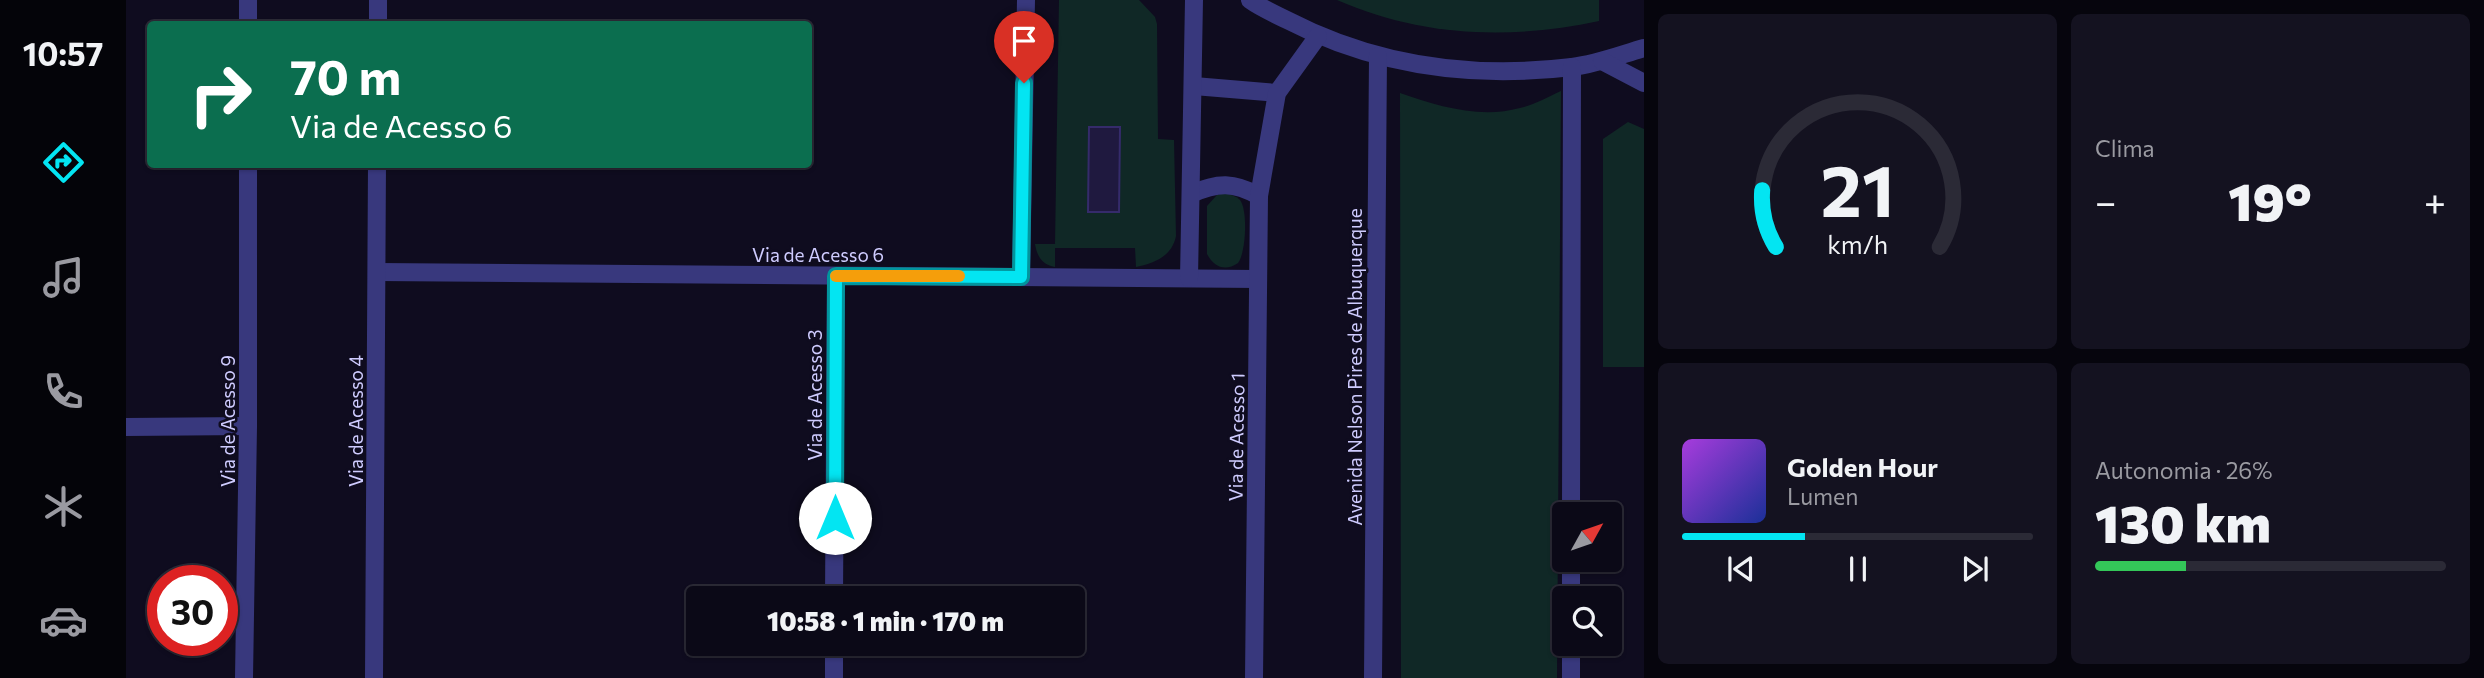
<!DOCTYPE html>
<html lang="pt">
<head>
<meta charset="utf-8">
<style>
  body { margin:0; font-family:Commissioner,sans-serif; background:#141220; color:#f1f3f6; height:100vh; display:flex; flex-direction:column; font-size:26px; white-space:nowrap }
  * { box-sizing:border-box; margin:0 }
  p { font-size:23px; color:#9a9aa1 }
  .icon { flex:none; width:38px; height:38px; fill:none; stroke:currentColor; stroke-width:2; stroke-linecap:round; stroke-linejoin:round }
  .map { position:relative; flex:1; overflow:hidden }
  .details { display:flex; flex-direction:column; gap:14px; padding:14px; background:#06050d; width:840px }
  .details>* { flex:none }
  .banner { position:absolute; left:21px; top:21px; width:665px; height:147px; border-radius:7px; box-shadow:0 2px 5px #0004,0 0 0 2px #2b2a36; background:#0b6e4f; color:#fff; overflow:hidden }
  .needle { width:46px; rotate:50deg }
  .controls { position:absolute; left:1426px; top:502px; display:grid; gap:14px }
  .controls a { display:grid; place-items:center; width:70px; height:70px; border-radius:7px; background:#0b0917; box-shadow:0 2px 5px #0004,0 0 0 2px #2b2a36; font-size:35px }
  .speed { position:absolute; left:21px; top:565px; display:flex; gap:14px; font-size:35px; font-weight:700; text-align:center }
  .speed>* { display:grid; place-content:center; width:91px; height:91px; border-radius:50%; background:#0b0917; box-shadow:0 2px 5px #0004,0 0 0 2px #2b2a36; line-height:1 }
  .speed .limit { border:10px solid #d22; background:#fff; color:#111 }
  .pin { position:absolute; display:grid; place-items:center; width:60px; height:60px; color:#fff; margin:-72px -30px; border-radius:50% 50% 50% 0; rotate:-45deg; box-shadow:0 0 7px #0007 }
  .pin .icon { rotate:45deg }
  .me { position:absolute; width:77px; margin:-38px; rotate:0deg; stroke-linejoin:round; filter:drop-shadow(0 0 5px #0008) }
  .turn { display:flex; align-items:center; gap:24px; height:147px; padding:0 28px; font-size:32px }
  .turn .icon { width:91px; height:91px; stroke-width:2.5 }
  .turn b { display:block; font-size:49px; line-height:60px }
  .big { font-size:52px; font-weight:800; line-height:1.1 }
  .details .widget { flex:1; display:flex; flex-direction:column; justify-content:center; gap:10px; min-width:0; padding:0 24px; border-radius:10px; background:#141220 }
  .details .dial { align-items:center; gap:0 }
  .dial svg { height:182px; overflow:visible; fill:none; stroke:#2b2a36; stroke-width:7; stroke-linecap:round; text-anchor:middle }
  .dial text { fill:#f1f3f6; stroke:none }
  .song { display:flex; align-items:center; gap:21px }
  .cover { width:84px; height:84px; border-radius:10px; background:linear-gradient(135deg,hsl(280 70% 55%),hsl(230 70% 35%)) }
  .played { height:7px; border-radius:4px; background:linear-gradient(90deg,#03e5f2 35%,#2b2a36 35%) }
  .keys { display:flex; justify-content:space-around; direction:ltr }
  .heat { display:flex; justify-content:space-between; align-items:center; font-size:38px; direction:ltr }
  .charge { height:10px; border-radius:5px; background:linear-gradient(90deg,#34c759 26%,#2b2a36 0) }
  .details .tiles { flex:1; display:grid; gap:14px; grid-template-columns:repeat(2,1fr) }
  .trip { position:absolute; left:560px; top:586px; width:399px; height:70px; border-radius:7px; background:#0b0917; box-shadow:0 2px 5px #0004,0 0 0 2px #2b2a36; font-weight:800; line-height:70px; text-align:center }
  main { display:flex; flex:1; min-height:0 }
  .tab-bar { display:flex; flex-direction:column; width:126px; justify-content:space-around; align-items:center; background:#040409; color:#9a9aa1 }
  .tab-bar .icon { width:49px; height:49px }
  .tab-bar .active { color:#03e5f2 }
  .tab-bar b { font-size:32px; color:#f1f3f6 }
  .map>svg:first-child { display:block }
  .green { fill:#102826 }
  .building { fill:#1f193f; stroke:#352b6b; stroke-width:2 }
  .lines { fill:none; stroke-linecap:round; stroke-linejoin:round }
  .minor { stroke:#38387d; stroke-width:18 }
  .route-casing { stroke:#02959d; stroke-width:18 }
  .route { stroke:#03e5f2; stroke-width:12 }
  .slow { stroke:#f59e0b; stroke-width:12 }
  .labels { text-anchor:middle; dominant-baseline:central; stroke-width:5; stroke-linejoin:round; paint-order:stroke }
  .street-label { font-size:19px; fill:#cecbfe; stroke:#0f0c1f }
</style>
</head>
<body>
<main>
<nav class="tab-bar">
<b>10:57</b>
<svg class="icon active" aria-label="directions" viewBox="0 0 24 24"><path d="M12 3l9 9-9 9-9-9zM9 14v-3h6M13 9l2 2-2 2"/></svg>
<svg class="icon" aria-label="music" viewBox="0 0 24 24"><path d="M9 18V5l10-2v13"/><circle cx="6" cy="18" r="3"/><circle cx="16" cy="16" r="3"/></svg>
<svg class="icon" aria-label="phone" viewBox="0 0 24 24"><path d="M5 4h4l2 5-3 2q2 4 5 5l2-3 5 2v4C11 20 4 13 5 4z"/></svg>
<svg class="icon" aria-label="climate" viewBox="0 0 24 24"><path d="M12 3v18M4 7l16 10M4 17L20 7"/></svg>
<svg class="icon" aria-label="car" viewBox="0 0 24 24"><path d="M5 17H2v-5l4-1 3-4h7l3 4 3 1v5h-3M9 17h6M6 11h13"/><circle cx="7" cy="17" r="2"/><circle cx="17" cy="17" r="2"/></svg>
</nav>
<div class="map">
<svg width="1518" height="678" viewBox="0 0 1518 678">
  <rect width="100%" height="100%" fill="#0f0c1f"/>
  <g class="green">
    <path d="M933,0H1013L1029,17L1031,24L1032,139L1048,140L1050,236C1046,256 1029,263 1010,267L1009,248H929V267C916,265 911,256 909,244H929Z"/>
    <path d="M1211,0H1473V21C1385,40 1295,37 1211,0Z"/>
    <path d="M1435,91L1431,678H1275L1274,93C1311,106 1354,119 1394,108C1408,105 1422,97 1435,91Z"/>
    <path d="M1502,122L1518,129V367H1477V139Z"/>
    <path d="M1098,193C1104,194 1110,196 1114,200C1122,210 1120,253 1112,263C1099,272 1088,267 1081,254V206L1091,195Z"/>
  </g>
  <path class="building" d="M963,127H994L993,212H962Z"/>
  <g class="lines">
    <g class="minor">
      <path d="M122,0V24"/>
      <path d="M1124,0C1135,8 1149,14 1161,20C1250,66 1347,79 1446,67C1471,64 1494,55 1518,48"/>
      <path d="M252,24V0"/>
      <path d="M1476,61L1518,83"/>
      <path d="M1068,86L1151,93"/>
      <path d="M1065,194C1092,182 1108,182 1133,196"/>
      <path d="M251,272L1132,279"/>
      <path d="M895,277L900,0"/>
      <path d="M1063,278L1068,0"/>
      <path d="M0,427L122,426"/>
      <path d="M1445,514L1446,67"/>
      <path d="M708,598L710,276"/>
      <path d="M1445,598V560"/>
      <path d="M118,678L122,426V164"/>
      <path d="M248,678L251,164"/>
      <path d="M708,678V644"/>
      <path d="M1128,678L1133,196L1151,93L1192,36"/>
      <path d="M1247,678L1252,56"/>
      <path d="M1445,678V644"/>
    </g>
  </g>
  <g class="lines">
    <defs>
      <path id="route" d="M709,518L710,276L895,277L898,83"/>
    </defs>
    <use href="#route" class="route-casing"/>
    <use href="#route" class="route"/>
    <path class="slow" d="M710,276H833"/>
  </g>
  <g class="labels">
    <g class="street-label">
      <text x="692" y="254">Via de Acesso 6</text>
      <text transform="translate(1228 367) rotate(-90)">Avenida Nelson Pires de Albuquerque</text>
      <text transform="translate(688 395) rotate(-90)">Via de Acesso 3</text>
      <text transform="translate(101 421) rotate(-90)">Via de Acesso 9</text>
      <text transform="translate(229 421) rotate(-90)">Via de Acesso 4</text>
      <text transform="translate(1110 437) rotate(-89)">Via de Acesso 1</text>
    </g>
  </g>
</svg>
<div class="controls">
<a><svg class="needle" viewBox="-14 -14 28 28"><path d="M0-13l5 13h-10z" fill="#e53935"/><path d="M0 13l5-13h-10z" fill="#9a9aa1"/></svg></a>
<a><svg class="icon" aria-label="search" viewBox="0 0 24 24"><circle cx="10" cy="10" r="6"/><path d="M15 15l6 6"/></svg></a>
</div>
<div class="speed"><div class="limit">30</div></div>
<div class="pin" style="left:898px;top:83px;background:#d93025"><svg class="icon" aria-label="arrive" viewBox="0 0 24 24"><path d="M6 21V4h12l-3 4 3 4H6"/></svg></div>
<svg class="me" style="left:709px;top:518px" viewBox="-20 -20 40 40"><circle r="19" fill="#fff"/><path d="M0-13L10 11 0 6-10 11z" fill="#03e5f2"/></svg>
<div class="trip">10:58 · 1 min · 170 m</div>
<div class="banner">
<div class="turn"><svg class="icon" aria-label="right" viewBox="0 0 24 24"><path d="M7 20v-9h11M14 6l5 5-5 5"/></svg><div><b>70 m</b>Via de Acesso 6</div></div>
</div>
</div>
<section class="details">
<div class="tiles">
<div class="widget dial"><svg viewBox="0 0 100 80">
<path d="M14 69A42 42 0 1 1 86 69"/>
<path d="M14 69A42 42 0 0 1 8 44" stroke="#03e5f2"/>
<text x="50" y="56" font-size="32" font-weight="700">21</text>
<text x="50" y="72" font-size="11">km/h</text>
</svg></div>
<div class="widget"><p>Clima</p>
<div class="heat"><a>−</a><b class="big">19°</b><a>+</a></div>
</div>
<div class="widget">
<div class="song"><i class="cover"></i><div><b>Golden Hour</b><p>Lumen</p></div></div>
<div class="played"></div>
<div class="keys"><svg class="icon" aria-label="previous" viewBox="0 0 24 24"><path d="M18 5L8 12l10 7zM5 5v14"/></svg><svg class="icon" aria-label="pause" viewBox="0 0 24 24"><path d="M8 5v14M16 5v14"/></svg><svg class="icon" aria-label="next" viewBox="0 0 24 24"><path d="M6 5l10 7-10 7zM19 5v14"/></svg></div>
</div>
<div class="widget"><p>Autonomia · 26%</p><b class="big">130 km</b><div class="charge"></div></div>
</div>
</section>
</main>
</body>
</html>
